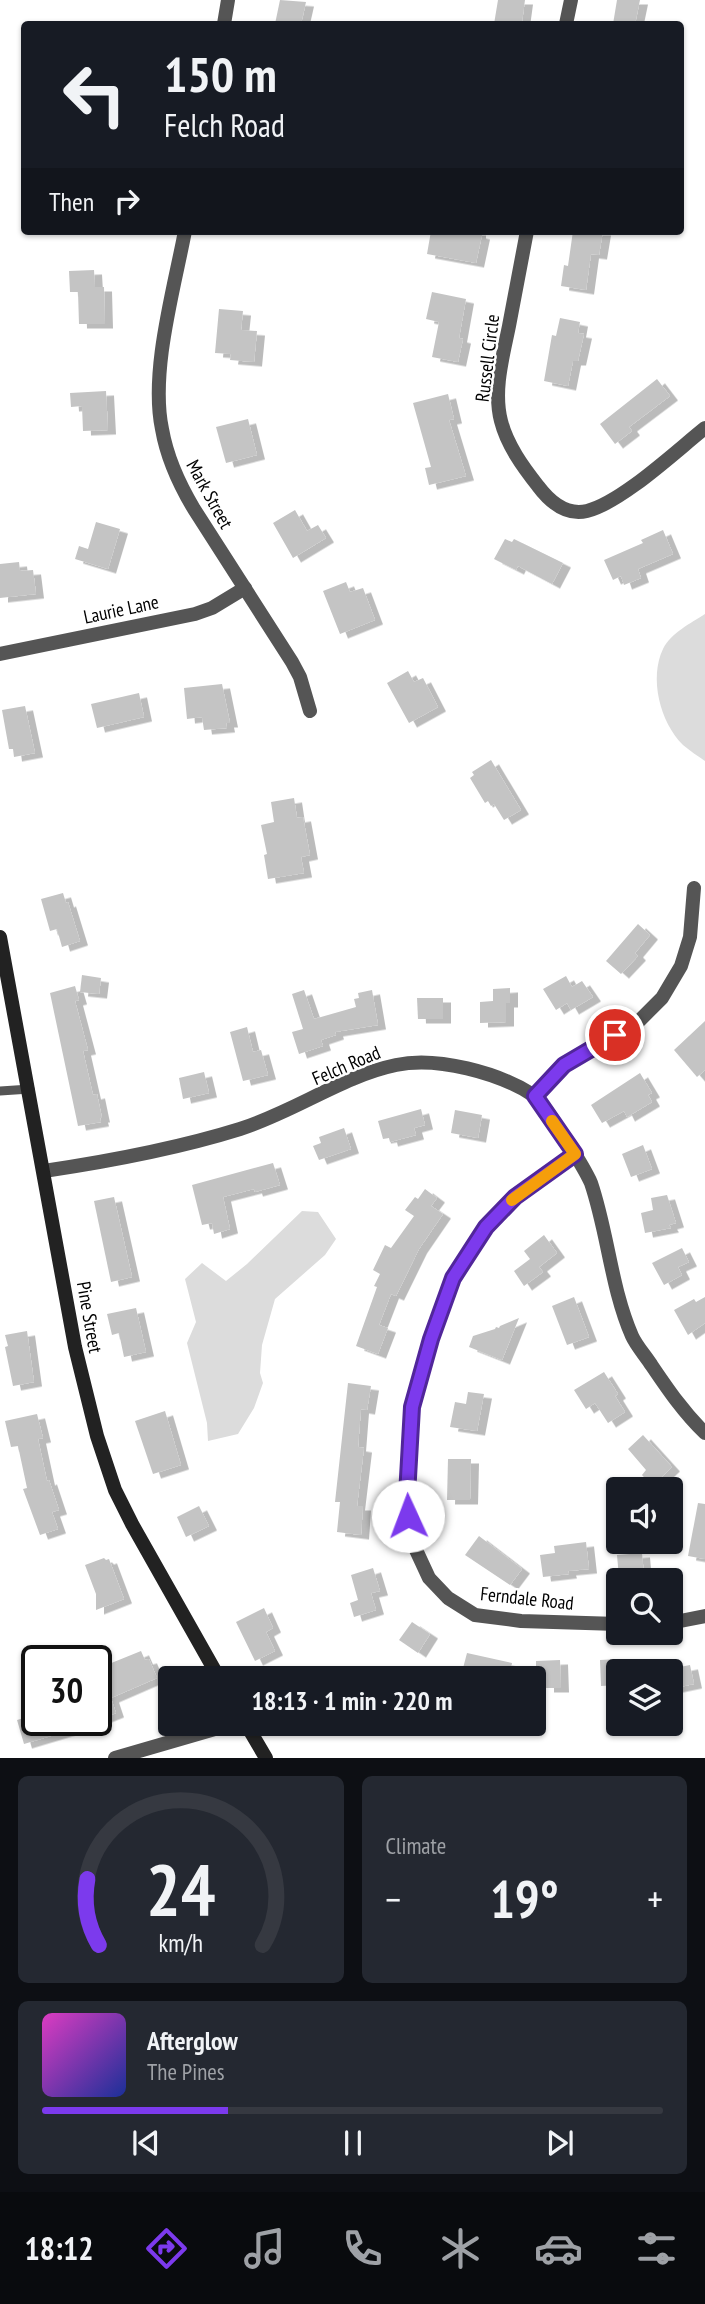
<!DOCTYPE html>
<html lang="en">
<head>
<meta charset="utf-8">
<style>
  body { margin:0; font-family:"PT Sans Narrow",sans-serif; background:#242831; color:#f1f3f6; height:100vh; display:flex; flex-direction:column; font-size:26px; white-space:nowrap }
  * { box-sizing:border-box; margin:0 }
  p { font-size:23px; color:#9ea1a6 }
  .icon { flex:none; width:38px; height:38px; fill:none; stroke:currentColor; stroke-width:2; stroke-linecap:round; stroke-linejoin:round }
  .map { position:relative; height:1758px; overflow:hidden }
  .details { display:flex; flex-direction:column; gap:18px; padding:18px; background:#0d0f14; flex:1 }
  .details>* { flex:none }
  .guide { position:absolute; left:21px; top:21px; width:663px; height:214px; border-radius:7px; box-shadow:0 2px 5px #0004; background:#171b24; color:#f1f3f6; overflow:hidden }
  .buttons { position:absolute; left:606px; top:1477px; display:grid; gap:14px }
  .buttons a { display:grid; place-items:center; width:77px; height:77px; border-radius:7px; background:#171b24; box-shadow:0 2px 5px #0004; font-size:35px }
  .speed { position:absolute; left:21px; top:1645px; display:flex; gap:14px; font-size:35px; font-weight:700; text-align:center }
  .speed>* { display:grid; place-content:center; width:91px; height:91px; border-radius:50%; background:#171b24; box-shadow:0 2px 5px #0004; line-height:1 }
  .speed .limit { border:4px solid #111; border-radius:10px; background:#fff; color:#111 }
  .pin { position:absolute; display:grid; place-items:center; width:60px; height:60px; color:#fff; margin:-30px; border:4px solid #fff; border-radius:50%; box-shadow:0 2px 7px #0007 }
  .me { position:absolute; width:77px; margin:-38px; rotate:358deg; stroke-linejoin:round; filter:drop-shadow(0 0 5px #0008) }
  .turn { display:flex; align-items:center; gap:24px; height:147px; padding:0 28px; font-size:32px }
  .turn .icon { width:91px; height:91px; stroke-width:2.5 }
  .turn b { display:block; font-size:49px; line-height:60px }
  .then { display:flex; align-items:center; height:66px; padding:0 28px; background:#0003; gap:14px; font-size:26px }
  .big { font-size:52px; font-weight:700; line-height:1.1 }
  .details .widget { flex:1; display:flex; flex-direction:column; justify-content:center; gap:10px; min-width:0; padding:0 24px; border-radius:10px; background:#242831 }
  .details .dial { align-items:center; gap:0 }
  .dial svg { height:182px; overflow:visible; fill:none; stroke:#363941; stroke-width:7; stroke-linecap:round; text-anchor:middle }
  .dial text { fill:#f1f3f6; stroke:none }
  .song { display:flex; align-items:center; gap:21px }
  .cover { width:84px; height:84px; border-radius:10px; background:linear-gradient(135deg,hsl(310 70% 55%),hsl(230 70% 35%)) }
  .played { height:7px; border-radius:4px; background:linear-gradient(90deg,#7c3aed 30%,#363941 30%) }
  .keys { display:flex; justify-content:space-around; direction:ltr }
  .heat { display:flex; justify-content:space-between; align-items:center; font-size:38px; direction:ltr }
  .details .tiles { flex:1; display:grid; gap:18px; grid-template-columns:1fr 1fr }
  .widget:last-child { grid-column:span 2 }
  .trip { position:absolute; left:158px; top:1666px; width:388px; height:70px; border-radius:7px; background:#171b24; box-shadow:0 2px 5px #0004; font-weight:700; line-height:70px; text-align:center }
  .dock { display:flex; height:112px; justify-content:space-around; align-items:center; background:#090b0e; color:#9ea1a6 }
  .dock .icon { width:49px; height:49px }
  .dock .selected { color:#7c3aed }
  .dock b { font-size:32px; color:#f1f3f6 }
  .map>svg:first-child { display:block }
  .green { fill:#dcdcdc }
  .building { fill:#c4c4c4; filter:url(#shadow) }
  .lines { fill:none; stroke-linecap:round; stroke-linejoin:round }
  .service { stroke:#555; stroke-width:9 }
  .minor { stroke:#555; stroke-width:14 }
  .secondary { stroke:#222; stroke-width:14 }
  .route-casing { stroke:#51269a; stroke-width:18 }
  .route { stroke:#7c3aed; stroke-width:12 }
  .slow { stroke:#f59e0b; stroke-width:12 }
  .labels { text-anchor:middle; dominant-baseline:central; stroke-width:5; stroke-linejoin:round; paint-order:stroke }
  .street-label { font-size:19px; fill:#000; stroke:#fff }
</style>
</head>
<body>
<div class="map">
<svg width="705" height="1758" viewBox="0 0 705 1758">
  <defs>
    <filter id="shadow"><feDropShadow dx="8" dy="4.5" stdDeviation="0" flood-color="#0004"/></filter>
  </defs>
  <rect width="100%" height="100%" fill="#fff"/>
  <g class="green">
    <path d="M705,614V761C698,756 690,751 683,745C660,722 649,678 663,649C671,633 691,623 705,614Z"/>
    <path d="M302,1211L318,1212L336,1239L325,1255L275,1299L262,1345L260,1373L263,1383L254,1408L238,1434L208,1441L207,1423L187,1343L196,1322L185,1279L202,1263L226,1281L247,1264Z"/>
  </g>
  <g class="building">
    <path d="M280,0L306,2L301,24H275Z"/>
    <path d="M498,0H525L522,22H517L516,24H494Z"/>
    <path d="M617,0H640L635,24H613Z"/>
    <path d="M431,231H478V234L482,235L476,263L427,254Z"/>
    <path d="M573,231H603L599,255L591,254L586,290L561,286L564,265L568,266Z"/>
    <path d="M94,270L95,287H104L105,324H79L78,292H70L69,271Z"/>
    <path d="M432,292L466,299L459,338L463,339L458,362L432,357L439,322L426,319Z"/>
    <path d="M219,309L243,311L241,330L257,331L254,362L230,360L231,354L215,353Z"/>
    <path d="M560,318L580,322L578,333L584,334L578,361H573L568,386L544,381L552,335L556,336Z"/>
    <path d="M657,379L670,396L629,427L632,431L615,444L600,424Z"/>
    <path d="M106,391L108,430L83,431L82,406L71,407L70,393Z"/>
    <path d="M448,394L454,419L449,420L466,476L429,485L425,468L431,467L413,403Z"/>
    <path d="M248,419L257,455L226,463L216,427Z"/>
    <path d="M295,510L307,531L318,525L326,538L293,558L273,523Z"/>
    <path d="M96,522L120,529L108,569L75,559L79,546L88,549Z"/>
    <path d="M663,530L673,554L638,569L641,578L624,585L621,576L613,580L604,560L643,543L641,540Z"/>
    <path d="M505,539L512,542L514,539L563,563L552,584L518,566L516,570L494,559Z"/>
    <path d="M19,562L20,571L33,570L36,594L0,598V564Z"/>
    <path d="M346,582L350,592L363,588L375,620L340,634L323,591Z"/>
    <path d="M408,671L414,682L423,678L438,707L409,723L387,683Z"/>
    <path d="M222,684L230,723H226L227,728L204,730L202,717L187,719L184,688Z"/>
    <path d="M139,693L144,717L97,728L91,704Z"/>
    <path d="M25,706L35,753L14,757L13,749H9L2,710Z"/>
    <path d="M491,760L521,810L504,820L494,804L491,806L488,801L485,803L470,778L474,775L472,772Z"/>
    <path d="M294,798L297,818L303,817L310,855L301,857L304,873L268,879L264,855L267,854L261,825L274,822L271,802Z"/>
    <path d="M63,893L66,903L68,902L80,941L62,947L57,929L50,931L41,899Z"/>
    <path d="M638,924L650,935L635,953L638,956L621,974L606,961Z"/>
    <path d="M82,975L101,978L99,994L80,992Z"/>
    <path d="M566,976L572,987L582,981L593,997L571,1010L567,1003L556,1010L543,989Z"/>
    <path d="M75,986L79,1000L75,1001L88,1050L83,1051L93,1095L97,1094L102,1118H100L101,1122L78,1126L50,993Z"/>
    <path d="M510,988V1003H506V1022L480,1023V1002L493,1001V989Z"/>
    <path d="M304,990L314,1019L356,1007L354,999L359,998L358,993L372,990L378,1025L335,1032L336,1035L321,1040L323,1046L299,1054L292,1032L303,1029L292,994Z"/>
    <path d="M417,998H443V1019H418Z"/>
    <path d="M705,1021V1070L697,1077L674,1050Z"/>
    <path d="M247,1027L253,1052L261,1050L268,1075L243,1081L230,1032Z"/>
    <path d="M204,1072L209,1093L183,1099L179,1078Z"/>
    <path d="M640,1073L652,1093L648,1095L652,1102L627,1117L624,1111L602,1123L591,1105Z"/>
    <path d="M421,1109L425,1125L414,1128L416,1135L390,1142L389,1138L383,1139L378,1121Z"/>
    <path d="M455,1110L482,1115L478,1138L451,1133Z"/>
    <path d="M344,1128L351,1149L319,1160L313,1146L321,1143L319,1137Z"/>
    <path d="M643,1145L652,1169L631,1177L622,1154Z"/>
    <path d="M273,1163L280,1185L255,1192L254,1189L223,1197L230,1229L214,1234L212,1223L202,1225L192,1185Z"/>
    <path d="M425,1189L437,1198L431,1206L443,1214L419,1249L396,1296L391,1294L379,1325L388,1328L378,1354L356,1346L377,1287L374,1286L380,1274L373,1270L385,1245L391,1248L414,1216L405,1210L415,1197L418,1199Z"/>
    <path d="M667,1195L676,1223L669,1225L671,1228L645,1233L641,1213L653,1210L651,1198Z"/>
    <path d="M114,1197L132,1277L111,1282L94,1201Z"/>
    <path d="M544,1235L557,1253L539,1267L543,1272L524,1286L514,1271L530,1259L524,1251Z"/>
    <path d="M682,1248L689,1262L678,1267L682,1275L664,1285L652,1263Z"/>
    <path d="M574,1297L589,1337L567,1345L552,1306Z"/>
    <path d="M705,1297V1323L688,1335L674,1310L694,1299L696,1302Z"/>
    <path d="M136,1308L146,1352L124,1357L119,1333L112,1335L107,1314Z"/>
    <path d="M519,1318L502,1360L469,1347L473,1336L495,1329L496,1327L499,1328L500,1326Z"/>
    <path d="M27,1331L34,1382L13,1386L5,1347L8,1346L5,1335Z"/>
    <path d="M604,1372L618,1394L615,1396L625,1412L608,1423L595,1403L586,1409L574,1390Z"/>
    <path d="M348,1383L371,1386L367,1410L361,1409L358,1447L364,1448L357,1506H363L361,1535L337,1532L340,1502H335Z"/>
    <path d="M468,1392L484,1394L477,1431L450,1427L455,1402L466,1404Z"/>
    <path d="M165,1411L181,1465L153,1474L135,1421Z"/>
    <path d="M37,1414L43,1438L38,1439L47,1481L49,1480L59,1510L52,1512L58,1529L40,1535L23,1489L27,1488L18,1446L11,1447L5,1421Z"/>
    <path d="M643,1435L672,1467L652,1486L642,1475L646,1470L628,1449Z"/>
    <path d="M448,1459H471L470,1500H447Z"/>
    <path d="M698,1503L705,1504V1559L688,1556Z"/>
    <path d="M199,1506L209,1526L186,1537L177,1517Z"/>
    <path d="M479,1536L522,1569L510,1585L465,1555Z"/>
    <path d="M586,1542L589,1569L568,1571L569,1574L543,1577L540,1555L555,1553L554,1546Z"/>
    <path d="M642,1553L644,1576L619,1578L617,1555Z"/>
    <path d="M104,1558L106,1560L109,1559L124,1599L96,1610V1594L85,1565Z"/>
    <path d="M373,1568L380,1591L371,1593L376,1610L354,1617L350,1603L358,1600L351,1575Z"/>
    <path d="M264,1608L273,1628L266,1632L275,1651L255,1661L236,1622Z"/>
    <path d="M412,1622L430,1634L418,1653L399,1640Z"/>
    <path d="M141,1651L145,1660L149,1659L157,1678L111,1698L116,1713L96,1721V1664L99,1668Z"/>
    <path d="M467,1653L512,1663L509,1678H472L461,1676Z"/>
    <path d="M618,1659V1685L601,1686L600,1660Z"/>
    <path d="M560,1660L561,1688H546V1683H536V1661Z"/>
    <path d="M690,1665L694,1684L670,1689V1669Z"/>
    <path d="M37,1714V1720H91V1724L24,1744L17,1720Z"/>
  </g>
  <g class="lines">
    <path class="service" d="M0,1091L30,1089"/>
    <g class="minor">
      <path d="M224,24L228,0"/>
      <path d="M566,24L571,0"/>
      <path d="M185,231C174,289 150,372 162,429C167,458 179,484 194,509L292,662L300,677L310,711"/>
      <path d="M527,231C521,263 515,294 509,326C503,356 493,390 501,421C507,445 523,467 538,486C550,502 566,516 587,511C622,502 675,452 705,428"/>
      <path d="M0,654L195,614L212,608L245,588"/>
      <path d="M535,1096L564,1065L595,1045L635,1025L662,998L681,966L690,937L694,888"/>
      <path d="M575,1154L515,1197L486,1227L453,1278L431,1339L412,1407L407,1495L410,1537L429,1578L448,1598L475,1615L521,1621L618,1624"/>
      <path d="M44,1171C111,1161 176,1149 240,1129C294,1112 343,1076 396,1065C437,1056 499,1073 533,1095C544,1102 585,1169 591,1183C608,1233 611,1288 632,1336C636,1345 644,1354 650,1363C667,1388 683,1412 705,1433"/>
      <path d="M670,1623L705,1616"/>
      <path d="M115,1758L232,1724"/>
    </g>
    <g class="secondary">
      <path d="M0,937L75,1347L97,1436L115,1490L132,1524L219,1678"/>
      <path d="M246,1724L266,1758"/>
    </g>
  </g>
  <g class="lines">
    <defs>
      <path id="route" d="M408,1516L407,1495L412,1407L431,1339L453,1278L486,1227L515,1197L575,1154L535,1096L564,1065L615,1035"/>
    </defs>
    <use href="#route" class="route-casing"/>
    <use href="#route" class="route"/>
    <path class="slow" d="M512,1200L575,1154L552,1121"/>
  </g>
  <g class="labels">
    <g class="street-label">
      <text transform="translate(487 358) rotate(-83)">Russell Circle</text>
      <text transform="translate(210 494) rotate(61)">Mark Street</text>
      <text transform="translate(121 609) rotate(-12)">Laurie Lane</text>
      <text transform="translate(346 1065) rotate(-23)">Felch Road</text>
      <text transform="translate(90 1317) rotate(80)">Pine Street</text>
      <text transform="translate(527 1598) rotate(6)">Ferndale Road</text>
    </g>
  </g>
</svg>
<div class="buttons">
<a><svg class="icon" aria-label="sound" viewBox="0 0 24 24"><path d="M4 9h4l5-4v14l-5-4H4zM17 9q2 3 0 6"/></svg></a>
<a><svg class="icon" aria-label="search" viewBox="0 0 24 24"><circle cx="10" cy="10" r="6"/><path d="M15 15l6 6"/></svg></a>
<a><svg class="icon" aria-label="layers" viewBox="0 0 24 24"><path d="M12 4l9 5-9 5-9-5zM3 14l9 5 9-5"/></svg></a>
</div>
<div class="speed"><div class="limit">30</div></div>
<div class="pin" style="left:615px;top:1035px;background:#d93025"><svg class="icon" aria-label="arrive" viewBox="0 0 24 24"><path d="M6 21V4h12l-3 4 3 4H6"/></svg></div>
<svg class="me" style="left:408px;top:1516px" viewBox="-20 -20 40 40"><circle r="19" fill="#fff"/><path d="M0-13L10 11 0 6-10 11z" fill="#7c3aed"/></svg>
<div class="trip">18:13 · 1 min · 220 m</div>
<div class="guide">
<div class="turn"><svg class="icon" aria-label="left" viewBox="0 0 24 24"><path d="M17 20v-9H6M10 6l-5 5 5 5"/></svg><div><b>150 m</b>Felch Road</div></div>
<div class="then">Then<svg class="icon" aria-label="right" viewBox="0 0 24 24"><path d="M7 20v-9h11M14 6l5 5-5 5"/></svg></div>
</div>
</div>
<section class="details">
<div class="tiles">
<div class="widget dial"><svg viewBox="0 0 100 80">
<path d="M14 69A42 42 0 1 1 86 69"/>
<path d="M14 69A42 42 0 0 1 9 40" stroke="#7c3aed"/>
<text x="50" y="56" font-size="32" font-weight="700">24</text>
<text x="50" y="72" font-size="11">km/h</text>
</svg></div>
<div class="widget"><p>Climate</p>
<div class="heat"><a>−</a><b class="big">19°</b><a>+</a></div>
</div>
<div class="widget">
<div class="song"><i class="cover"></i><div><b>Afterglow</b><p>The Pines</p></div></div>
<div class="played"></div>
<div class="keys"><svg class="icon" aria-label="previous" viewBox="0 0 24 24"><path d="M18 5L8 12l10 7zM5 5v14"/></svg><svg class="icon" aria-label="pause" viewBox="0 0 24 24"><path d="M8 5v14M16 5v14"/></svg><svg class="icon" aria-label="next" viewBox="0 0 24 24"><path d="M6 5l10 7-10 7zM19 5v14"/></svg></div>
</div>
</div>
</section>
<nav class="dock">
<b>18:12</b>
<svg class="icon selected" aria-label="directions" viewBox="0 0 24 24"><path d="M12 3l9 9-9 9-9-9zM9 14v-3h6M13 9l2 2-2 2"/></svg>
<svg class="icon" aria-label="music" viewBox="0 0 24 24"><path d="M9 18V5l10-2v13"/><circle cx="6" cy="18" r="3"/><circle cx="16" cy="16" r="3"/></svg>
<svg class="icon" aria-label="phone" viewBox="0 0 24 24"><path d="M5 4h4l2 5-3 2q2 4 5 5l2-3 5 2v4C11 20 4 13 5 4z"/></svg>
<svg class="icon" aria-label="climate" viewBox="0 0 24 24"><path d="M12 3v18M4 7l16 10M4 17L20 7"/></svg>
<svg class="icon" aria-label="car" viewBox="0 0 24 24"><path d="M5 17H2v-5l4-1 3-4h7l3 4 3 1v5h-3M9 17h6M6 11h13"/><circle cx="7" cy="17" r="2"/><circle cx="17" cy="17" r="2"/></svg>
<svg class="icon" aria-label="filters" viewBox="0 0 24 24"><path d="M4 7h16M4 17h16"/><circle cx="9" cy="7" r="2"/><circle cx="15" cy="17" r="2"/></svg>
</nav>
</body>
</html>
